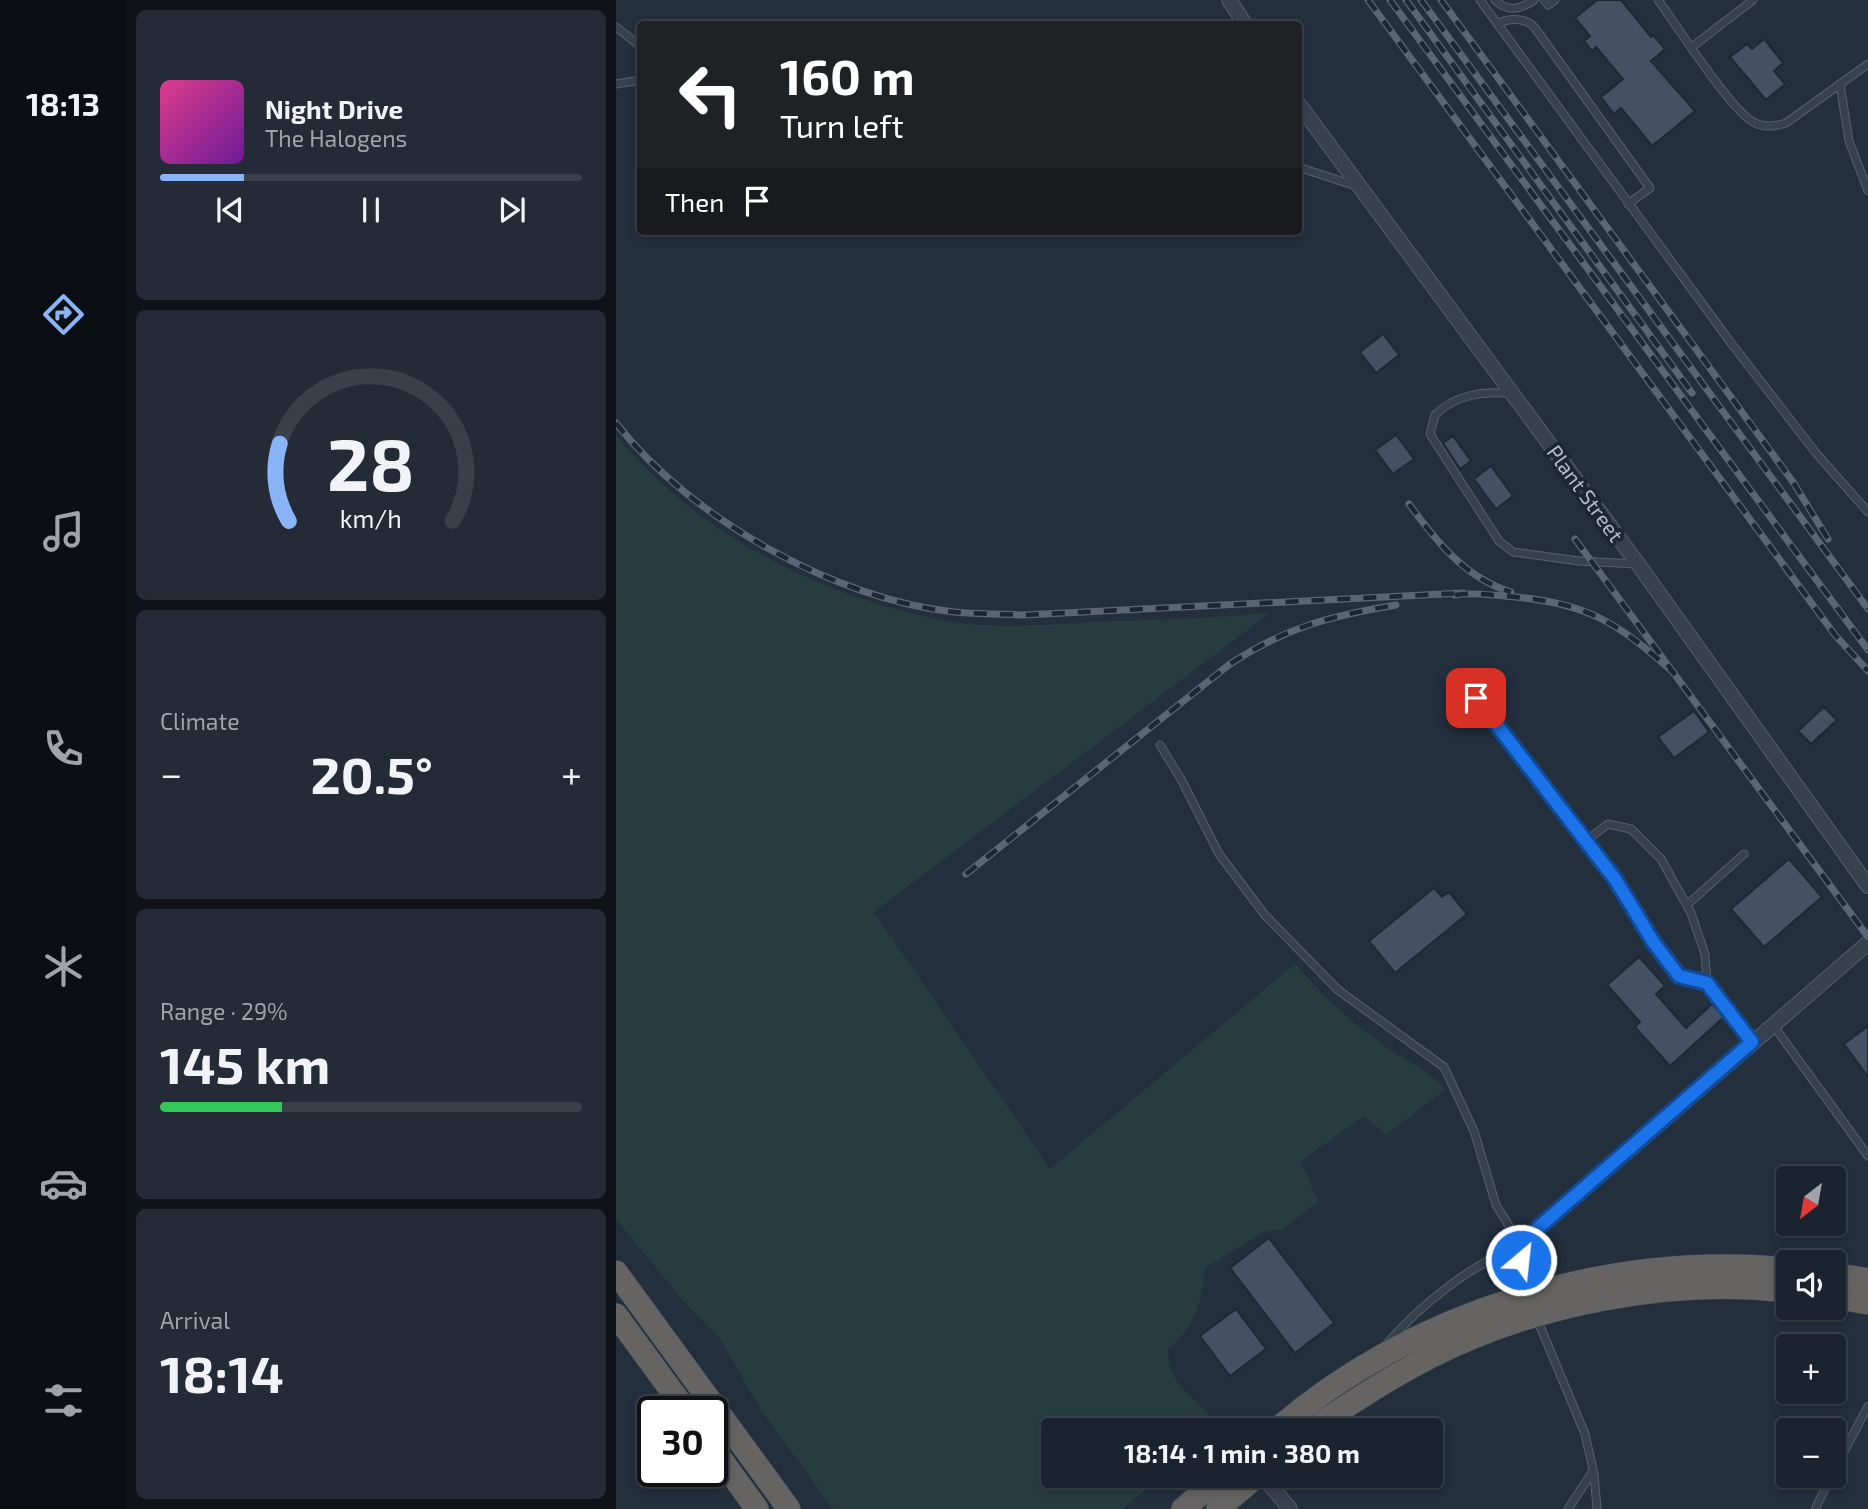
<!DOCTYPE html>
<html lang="en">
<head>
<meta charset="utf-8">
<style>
  body { margin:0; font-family:"Exo 2",sans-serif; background:#242b36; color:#f1f3f6; height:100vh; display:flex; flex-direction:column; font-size:26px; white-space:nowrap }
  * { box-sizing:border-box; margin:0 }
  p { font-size:23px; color:#a0a4aa }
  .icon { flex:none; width:38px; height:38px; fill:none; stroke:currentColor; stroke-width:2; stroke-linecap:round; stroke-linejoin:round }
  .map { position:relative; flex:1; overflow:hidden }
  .drawer { display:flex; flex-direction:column; gap:10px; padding:10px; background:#0f1319; width:490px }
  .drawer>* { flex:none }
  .banner { position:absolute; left:21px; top:21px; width:665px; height:214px; border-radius:7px; box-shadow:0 4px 10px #0003,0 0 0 2px #39404a; background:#202124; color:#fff; overflow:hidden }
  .needle { width:46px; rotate:211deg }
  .tools { position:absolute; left:1160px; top:1166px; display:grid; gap:14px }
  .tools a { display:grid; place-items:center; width:70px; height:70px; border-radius:7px; background:#1b232e; box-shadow:0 4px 10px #0003,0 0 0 2px #39404a; font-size:35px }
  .speed { position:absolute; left:21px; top:1396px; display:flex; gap:14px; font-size:35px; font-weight:700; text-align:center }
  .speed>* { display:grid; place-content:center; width:91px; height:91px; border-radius:50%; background:#1b232e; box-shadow:0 4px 10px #0003,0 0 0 2px #39404a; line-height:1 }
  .speed .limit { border:4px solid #111; border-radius:10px; background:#fff; color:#111 }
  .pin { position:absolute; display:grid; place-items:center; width:60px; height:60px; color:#fff; margin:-30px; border-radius:14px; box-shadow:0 4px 10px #0006 }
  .me { position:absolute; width:77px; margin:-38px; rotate:28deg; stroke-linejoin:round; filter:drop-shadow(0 0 5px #0008) }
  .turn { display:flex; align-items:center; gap:24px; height:147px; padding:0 28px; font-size:32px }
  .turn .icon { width:91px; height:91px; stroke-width:2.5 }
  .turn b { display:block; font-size:49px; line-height:60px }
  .then { display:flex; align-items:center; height:66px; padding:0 28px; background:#0003; gap:14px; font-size:26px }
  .big { font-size:52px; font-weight:700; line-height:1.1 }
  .drawer .card { flex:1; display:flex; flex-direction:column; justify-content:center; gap:10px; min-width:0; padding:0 24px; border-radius:10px; background:#242b36 }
  .drawer .dial { align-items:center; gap:0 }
  .dial svg { height:182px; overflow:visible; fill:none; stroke:#39404a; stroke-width:7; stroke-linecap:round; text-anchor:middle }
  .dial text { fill:#f1f3f6; stroke:none }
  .song { display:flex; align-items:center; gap:21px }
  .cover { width:84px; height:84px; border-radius:10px; background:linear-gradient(135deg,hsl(330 70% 55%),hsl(280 70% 35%)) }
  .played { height:7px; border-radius:4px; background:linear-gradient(90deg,#8ab4f8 20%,#39404a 20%) }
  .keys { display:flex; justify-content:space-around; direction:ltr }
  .heat { display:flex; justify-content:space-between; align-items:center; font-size:38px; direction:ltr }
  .charge { height:10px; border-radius:5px; background:linear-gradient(90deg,#34c759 29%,#39404a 0) }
  .trip { position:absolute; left:425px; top:1418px; width:402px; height:70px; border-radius:7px; background:#1b232e; box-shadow:0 4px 10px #0003,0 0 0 2px #39404a; font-weight:700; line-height:70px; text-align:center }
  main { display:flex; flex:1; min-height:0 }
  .menu { display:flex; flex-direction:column; width:126px; justify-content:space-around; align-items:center; background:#0b0e12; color:#a0a4aa }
  .menu .icon { width:49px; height:49px }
  .menu .current { color:#8ab4f8 }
  .menu b { font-size:32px; color:#f1f3f6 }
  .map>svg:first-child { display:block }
  .green { fill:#263c3f }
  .building { fill:#455162; stroke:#1f2835; stroke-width:2 }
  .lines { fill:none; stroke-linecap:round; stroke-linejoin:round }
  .service-casing { stroke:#565f6c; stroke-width:9 }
  .minor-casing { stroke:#565f6c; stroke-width:16 }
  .trunk-casing { stroke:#434c59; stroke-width:24 }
  .service { stroke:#38414e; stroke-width:7 }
  .minor { stroke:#38414e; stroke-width:14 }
  .trunk { stroke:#656462; stroke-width:23 }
  .rail-casing { stroke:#5a6575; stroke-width:7 }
  .rail { stroke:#1d2633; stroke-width:4.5; stroke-dasharray:13; stroke-linecap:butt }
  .route-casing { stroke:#114b97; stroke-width:18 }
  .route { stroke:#1a73e8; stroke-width:12 }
  .labels { text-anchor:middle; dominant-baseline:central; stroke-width:7; stroke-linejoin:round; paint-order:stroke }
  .street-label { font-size:21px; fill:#b4bcc9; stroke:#1d2633 }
</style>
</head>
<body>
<main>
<nav class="menu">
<b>18:13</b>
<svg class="icon current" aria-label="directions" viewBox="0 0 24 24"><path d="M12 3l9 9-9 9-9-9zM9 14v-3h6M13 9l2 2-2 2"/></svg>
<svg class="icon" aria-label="music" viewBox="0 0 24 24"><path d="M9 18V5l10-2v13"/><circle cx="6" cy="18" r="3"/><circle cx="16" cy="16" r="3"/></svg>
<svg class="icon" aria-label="phone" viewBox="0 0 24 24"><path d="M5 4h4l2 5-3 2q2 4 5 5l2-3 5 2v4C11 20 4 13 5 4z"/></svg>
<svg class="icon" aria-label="climate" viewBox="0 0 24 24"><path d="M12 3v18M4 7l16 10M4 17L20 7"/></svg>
<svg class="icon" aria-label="car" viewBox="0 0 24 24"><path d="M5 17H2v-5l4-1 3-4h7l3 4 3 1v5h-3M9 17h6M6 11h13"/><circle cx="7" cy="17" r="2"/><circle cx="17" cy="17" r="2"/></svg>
<svg class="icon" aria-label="filters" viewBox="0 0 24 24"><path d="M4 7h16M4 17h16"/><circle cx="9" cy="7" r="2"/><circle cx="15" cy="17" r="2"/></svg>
</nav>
<section class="drawer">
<div class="card">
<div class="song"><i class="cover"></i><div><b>Night Drive</b><p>The Halogens</p></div></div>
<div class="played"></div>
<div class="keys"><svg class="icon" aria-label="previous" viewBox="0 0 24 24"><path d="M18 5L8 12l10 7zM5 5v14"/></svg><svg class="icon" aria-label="pause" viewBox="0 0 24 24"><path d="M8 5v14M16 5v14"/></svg><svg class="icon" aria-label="next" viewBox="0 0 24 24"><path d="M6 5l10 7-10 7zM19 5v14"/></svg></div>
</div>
<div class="card dial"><svg viewBox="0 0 100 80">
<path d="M14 69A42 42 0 1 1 86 69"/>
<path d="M14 69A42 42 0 0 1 10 35" stroke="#8ab4f8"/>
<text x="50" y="56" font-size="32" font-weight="700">28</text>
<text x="50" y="72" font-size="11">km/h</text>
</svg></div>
<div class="card"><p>Climate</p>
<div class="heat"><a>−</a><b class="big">20.5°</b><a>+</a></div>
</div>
<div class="card"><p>Range · 29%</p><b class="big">145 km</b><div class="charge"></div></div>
<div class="card"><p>Arrival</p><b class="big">18:14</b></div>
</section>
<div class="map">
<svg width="1252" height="1509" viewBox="0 0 1252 1509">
  <rect width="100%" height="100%" fill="#242f3e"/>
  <path class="green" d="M0,435C79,534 207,598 331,621C379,629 430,625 479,622C537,620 596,618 654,613L258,912L434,1169L679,964C704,993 732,1020 763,1042C786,1059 810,1069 830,1089L770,1135L748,1116L685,1161L702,1202L666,1230L650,1231L589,1268C586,1300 579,1329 552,1348C550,1390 586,1398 605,1430H438V1475H548L506,1509H217L145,1410L104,1339L66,1299L0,1219Z"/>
  <g class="building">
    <path d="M981,0H1005L1035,37L1037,35L1049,49L1035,61L1079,111L1036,146L1005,108L998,114L985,97L1007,79L980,47L976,51L968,41L974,36L959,18Z"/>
    <path d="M1148,39L1167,63L1158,71L1169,84L1150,100L1114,57L1131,44L1136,49Z"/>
    <path d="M767,334L783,355L760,373L744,352Z"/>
    <path d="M780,435L798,459L777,474L759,450Z"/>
    <path d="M837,436L855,461L844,469L827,443Z"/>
    <path d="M875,466L897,496L880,509L858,479Z"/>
    <path d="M1208,707L1221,720L1195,744L1182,731Z"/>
    <path d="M1078,711L1093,732L1058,758L1042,737Z"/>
    <path d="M1173,859L1206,897L1148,947L1115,909Z"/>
    <path d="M818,888L826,897L833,892L851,914L779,973L753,941Z"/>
    <path d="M1023,957L1049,986L1040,994L1070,1028L1096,1004L1108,1017L1054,1066L1019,1027L1024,1022L991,985Z"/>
    <path d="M1252,1026V1077L1228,1044Z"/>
    <path d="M653,1238L718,1323L679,1353L614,1268Z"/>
    <path d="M620,1309L650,1349L614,1376L584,1336Z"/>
  </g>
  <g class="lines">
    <defs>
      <g id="service">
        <path d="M864,0L1115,343L1200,453L1252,512"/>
        <path d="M879,0C891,12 904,10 918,0"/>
        <path d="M928,0L932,5L939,0"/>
        <path d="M1042,0C1060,24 1116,113 1139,123C1149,128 1160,126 1170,123L1252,64"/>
        <path d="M881,24C893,18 910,17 919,28L1034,188L1012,204"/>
        <path d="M0,27L24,46"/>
        <path d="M1076,47L1137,0"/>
        <path d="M0,84L24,80"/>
        <path d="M1224,84L1233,141L1252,191"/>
        <path d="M682,167L740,186"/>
        <path d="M896,394C868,390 839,395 819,415L814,434L883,541L897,552L963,561L1021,564"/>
        <path d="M844,677L999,879L1038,943L1063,976L1091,983L1136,1042"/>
        <path d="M544,745L566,781L603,854L648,914L722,990L828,1067L858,1131L880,1205L907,1248C861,1257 800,1309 769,1346"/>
        <path d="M970,841L992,824L1015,829L1045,859L1075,913L1089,954L1091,983"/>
        <path d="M1071,905L1128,854"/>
        <path d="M1157,1025L1252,1156"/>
        <path d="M921,1319L969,1434L978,1474L981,1509"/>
        <path d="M1218,1471L1252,1406"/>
        <path d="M952,1509L977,1471"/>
        <path d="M1199,1509L1216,1475"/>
      </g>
      <g id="minor">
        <path d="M613,0L629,24"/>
        <path d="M682,103L1022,564L1252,886"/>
        <path d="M912,1295L905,1260L913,1237L1252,943"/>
        <path d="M646,1475L674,1509"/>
      </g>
      <g id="trunk">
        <path d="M0,1272L173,1509"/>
        <path d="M1218,1274L1252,1280"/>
        <path d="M1218,1297L1252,1303"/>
        <path d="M0,1315L71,1412"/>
        <path d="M660,1430C798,1311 992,1252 1172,1269"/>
        <path d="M696,1430C734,1403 773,1378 814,1357C917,1304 1057,1277 1172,1291"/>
        <path d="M96,1447L141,1509"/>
        <path d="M567,1509L607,1475"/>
        <path d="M602,1509L642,1475"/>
      </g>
    </defs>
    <use href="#service" class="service-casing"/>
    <use href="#minor" class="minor-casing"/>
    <use href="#trunk" class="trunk-casing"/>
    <use href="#service" class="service"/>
    <use href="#minor" class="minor"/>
    <use href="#trunk" class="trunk"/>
    <defs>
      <g id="rail">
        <path d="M752,0L1219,635L1252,671"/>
        <path d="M774,0L1252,650"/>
        <path d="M790,0L1076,393"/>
        <path d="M805,0L1252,609"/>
        <path d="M825,0L1177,482L1212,539"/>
        <path d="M0,423C74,518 218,599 338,612C361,614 385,614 408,615L847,593"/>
        <path d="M793,504C820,541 849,578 895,592"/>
        <path d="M959,539L1252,937"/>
        <path d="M839,595C855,592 872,595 888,596C969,602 999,620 1058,673"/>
        <path d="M350,874L614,664C671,627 714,616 780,605"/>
      </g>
    </defs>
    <use href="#rail" class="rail-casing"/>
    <use href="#rail" class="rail"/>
  </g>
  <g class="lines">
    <defs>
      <path id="route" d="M860,698L999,879L1038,943L1063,976L1091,983L1136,1042L923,1227L913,1237L905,1260"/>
    </defs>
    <use href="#route" class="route-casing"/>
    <use href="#route" class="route"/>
  </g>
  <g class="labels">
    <g class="street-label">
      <text transform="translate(970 493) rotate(54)">Plant Street</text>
    </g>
  </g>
</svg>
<div class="tools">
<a><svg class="needle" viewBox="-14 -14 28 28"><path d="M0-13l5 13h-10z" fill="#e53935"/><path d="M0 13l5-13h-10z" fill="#a0a4aa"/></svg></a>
<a><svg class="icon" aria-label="sound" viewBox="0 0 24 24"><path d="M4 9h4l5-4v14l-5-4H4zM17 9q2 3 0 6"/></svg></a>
<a>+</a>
<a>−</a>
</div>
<div class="speed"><div class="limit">30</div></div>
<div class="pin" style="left:860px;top:698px;background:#d93025"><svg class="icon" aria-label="arrive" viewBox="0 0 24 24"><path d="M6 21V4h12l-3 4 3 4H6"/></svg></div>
<svg class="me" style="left:905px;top:1260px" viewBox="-20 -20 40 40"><circle r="17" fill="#1a73e8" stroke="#fff" stroke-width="3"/><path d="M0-11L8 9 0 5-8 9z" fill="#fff"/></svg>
<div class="trip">18:14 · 1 min · 380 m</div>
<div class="banner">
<div class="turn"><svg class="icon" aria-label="left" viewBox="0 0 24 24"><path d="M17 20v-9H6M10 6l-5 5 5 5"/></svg><div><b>160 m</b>Turn left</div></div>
<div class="then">Then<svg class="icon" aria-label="arrive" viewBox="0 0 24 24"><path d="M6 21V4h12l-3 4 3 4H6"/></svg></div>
</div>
</div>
</main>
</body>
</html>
